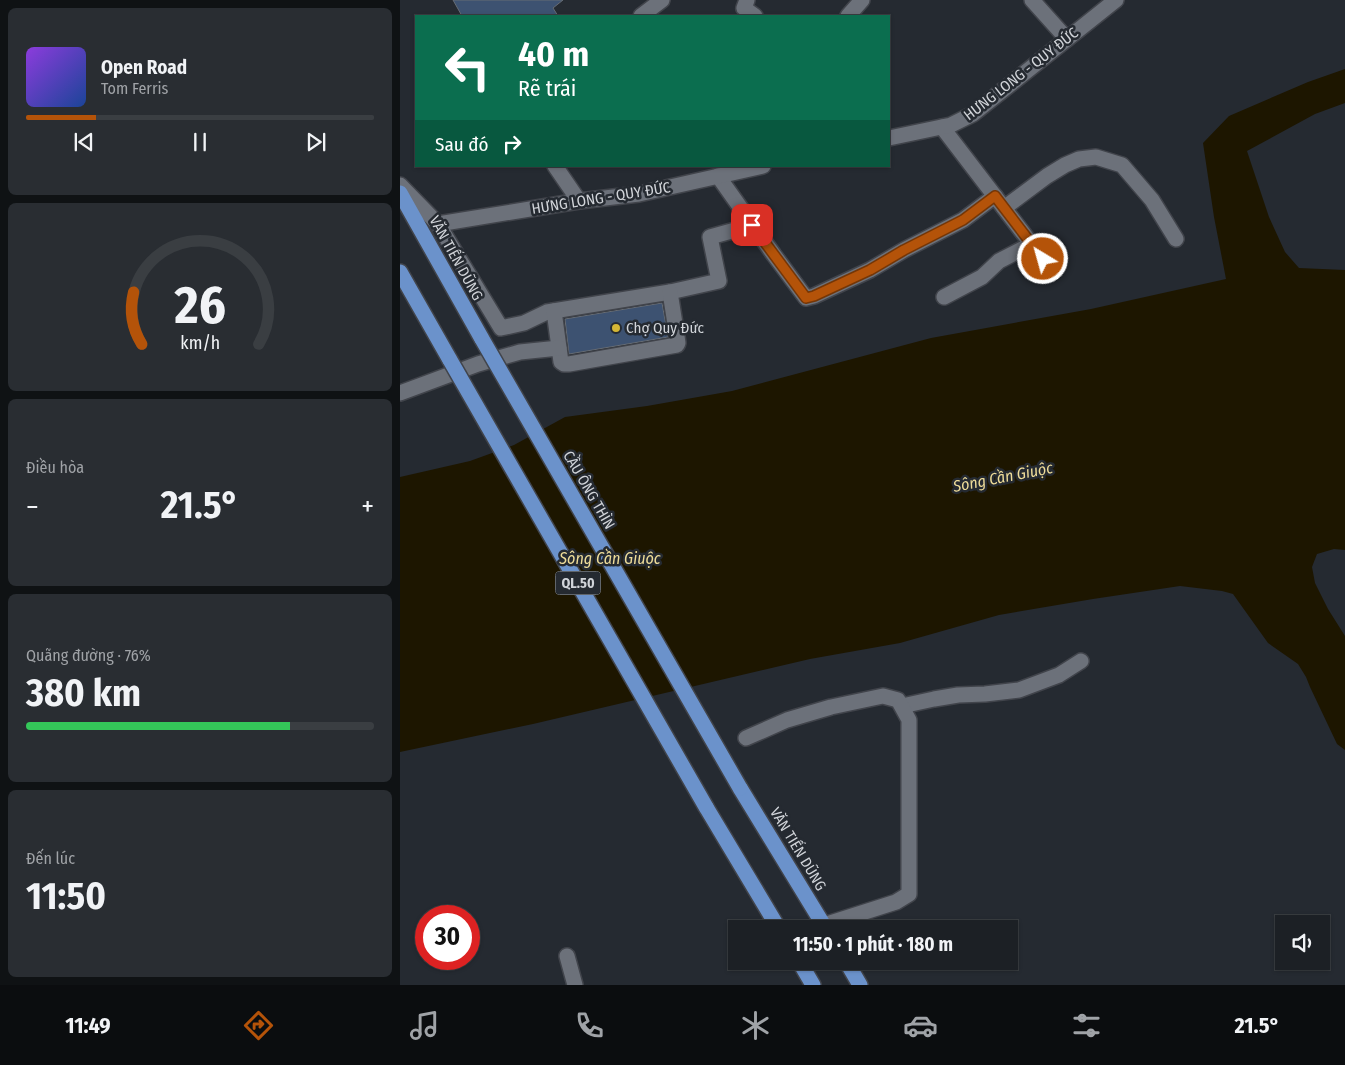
<!DOCTYPE html>
<html lang="vi">
<head>
<meta charset="utf-8">
<style>
  body { margin:0; font-family:"Fira Sans Condensed",sans-serif; background:#292d32; color:#f1f3f6; height:100vh; display:flex; flex-direction:column; font-size:19px; white-space:nowrap }
  * { box-sizing:border-box; margin:0 }
  p { font-size:16px; color:#a0a3a7 }
  .icon { flex:none; width:28px; height:28px; fill:none; stroke:currentColor; stroke-width:2; stroke-linecap:round; stroke-linejoin:round }
  .map { position:relative; flex:1; overflow:hidden }
  .panel { display:flex; flex-direction:column; gap:8px; padding:8px; background:#0f1214; width:400px }
  .panel>* { flex:none }
  .guide { position:absolute; left:15px; top:15px; width:475px; height:152px; border-radius:0px; box-shadow:0 1px 4px #0004,0 0 0 1px #3a3e42; background:#0b6e4f; color:#fff; overflow:hidden }
  .tools { position:absolute; left:875px; top:915px; display:grid; gap:10px }
  .tools a { display:grid; place-items:center; width:55px; height:55px; border-radius:0px; background:#1c2025; box-shadow:0 1px 4px #0004,0 0 0 1px #3a3e42; font-size:25px }
  .speed { position:absolute; left:15px; top:905px; display:flex; gap:10px; font-size:25px; font-weight:700; text-align:center }
  .speed>* { display:grid; place-content:center; width:65px; height:65px; border-radius:50%; background:#1c2025; box-shadow:0 1px 4px #0004,0 0 0 1px #3a3e42; line-height:1 }
  .speed .limit { border:8px solid #d22; background:#fff; color:#111 }
  .pin { position:absolute; display:grid; place-items:center; width:42px; height:42px; color:#fff; margin:-21px; border-radius:10px; box-shadow:0 2px 8px #0006 }
  .me { position:absolute; width:55px; margin:-28px; rotate:323deg; stroke-linejoin:round; filter:drop-shadow(0 0 4px #0008) }
  .turn { display:flex; align-items:center; gap:18px; height:105px; padding:0 20px; font-size:22px }
  .turn .icon { width:65px; height:65px; stroke-width:2.5 }
  .turn b { display:block; font-size:35px; line-height:42px }
  .then { display:flex; align-items:center; height:48px; padding:0 20px; background:#0003; gap:10px; font-size:19px }
  .big { font-size:38px; font-weight:700; line-height:1.1 }
  .panel .card { flex:1; display:flex; flex-direction:column; justify-content:center; gap:8px; min-width:0; padding:0 18px; border-radius:8px; background:#292d32 }
  .panel .dial { align-items:center; gap:0 }
  .dial svg { height:130px; overflow:visible; fill:none; stroke:#3a3e42; stroke-width:7; stroke-linecap:round; text-anchor:middle }
  .dial text { fill:#f1f3f6; stroke:none }
  .song { display:flex; align-items:center; gap:15px }
  .cover { width:60px; height:60px; border-radius:8px; background:linear-gradient(135deg,hsl(270 70% 55%),hsl(220 70% 35%)) }
  .played { height:5px; border-radius:2px; background:linear-gradient(90deg,#b45309 20%,#3a3e42 20%) }
  .keys { display:flex; justify-content:space-around; direction:ltr }
  .heat { display:flex; justify-content:space-between; align-items:center; font-size:28px; direction:ltr }
  .charge { height:8px; border-radius:4px; background:linear-gradient(90deg,#34c759 76%,#3a3e42 0) }
  .trip { position:absolute; left:328px; top:920px; width:290px; height:50px; border-radius:0px; background:#1c2025; box-shadow:0 1px 4px #0004,0 0 0 1px #3a3e42; font-weight:700; line-height:50px; text-align:center }
  .tabs { display:flex; height:80px; justify-content:space-around; align-items:center; background:#0b0d0f; color:#a0a3a7 }
  .tabs .icon { width:35px; height:35px }
  .tabs .selected { color:#b45309 }
  .tabs b { font-size:22px; color:#f1f3f6 }
  main { display:flex; flex:1; min-height:0 }
  .map>svg:first-child { display:block }
  .water { fill:#1d1600 }
  .building { fill:#3d5271; stroke:#666c74 }
  .lines { fill:none; stroke-linecap:round; stroke-linejoin:round }
  .minor-casing { stroke:#41444b; stroke-width:18 }
  .highway-casing { stroke:#41444b; stroke-width:18 }
  .minor { stroke:#6c717a; stroke-width:15 }
  .highway { stroke:#6b92cb; stroke-width:15 }
  .highway-bridge-casing { stroke:#41444b; stroke-width:18; stroke-linecap:butt }
  .highway-bridge { stroke:#6b92cb; stroke-width:15 }
  .route-casing { stroke:#753606; stroke-width:12 }
  .route { stroke:#b45309; stroke-width:9 }
  .poi-dot { fill:#d4b635; stroke:#252a31; stroke-width:2 }
  .labels { text-anchor:middle; dominant-baseline:central; stroke-width:5; stroke-linejoin:round; paint-order:stroke }
  .shield { fill:#252a31; stroke:#9da1a7; stroke-width:1 }
  .shield-label { font-size:14px; font-weight:bold; fill:#d1d4d9 }
  .street-label { font-size:15px; fill:#d1d4d9; stroke:#252a31 }
  .poi-label { font-size:15px; fill:#d1d4d9; stroke:#252a31; text-anchor:start }
  .water-label { font-size:16px; font-style:italic; fill:#eedc99; stroke:#252a31 }
</style>
</head>
<body>
<main>
<section class="panel">
<div class="card">
<div class="song"><i class="cover"></i><div><b>Open Road</b><p>Tom Ferris</p></div></div>
<div class="played"></div>
<div class="keys"><svg class="icon" aria-label="previous" viewBox="0 0 24 24"><path d="M18 5L8 12l10 7zM5 5v14"/></svg><svg class="icon" aria-label="pause" viewBox="0 0 24 24"><path d="M8 5v14M16 5v14"/></svg><svg class="icon" aria-label="next" viewBox="0 0 24 24"><path d="M6 5l10 7-10 7zM19 5v14"/></svg></div>
</div>
<div class="card dial"><svg viewBox="0 0 100 80">
<path d="M14 69A42 42 0 1 1 86 69"/>
<path d="M14 69A42 42 0 0 1 9 37" stroke="#b45309"/>
<text x="50" y="56" font-size="32" font-weight="700">26</text>
<text x="50" y="72" font-size="11">km/h</text>
</svg></div>
<div class="card"><p>Điều hòa</p>
<div class="heat"><a>−</a><b class="big">21.5°</b><a>+</a></div>
</div>
<div class="card"><p>Quãng đường · 76%</p><b class="big">380 km</b><div class="charge"></div></div>
<div class="card"><p>Đến lúc</p><b class="big">11:50</b></div>
</section>
<div class="map">
<svg width="945" height="985" viewBox="0 0 945 985">
  <rect width="100%" height="100%" fill="#252a31"/>
  <path class="water" d="M945,69V103L915,114L847,151L869,217L885,252L899,268L945,270V550L934,549L917,554L912,567L915,583L928,609L945,636V750L937,744L910,687L906,677L898,664L868,643L833,594L822,591L780,586L693,599L599,615L500,643L410,659L133,724L0,752V477L70,461L114,445L165,417L247,406L332,391L531,338L691,309L826,279L814,217L803,143L829,116L908,82Z"/>
  <g class="building">
    <path d="M53,0H163L153,8L158,16H62Z"/>
    <path d="M262,303L268,337L169,354L165,319Z"/>
  </g>
  <g class="lines">
    <defs>
      <g id="minor">
        <path d="M347,0L344,8L355,16"/>
        <path d="M632,0L667,39"/>
        <path d="M241,16L262,0"/>
        <path d="M448,16L462,0"/>
        <path d="M542,127L643,259"/>
        <path d="M489,138L551,125L573,114L716,0"/>
        <path d="M155,166L179,201"/>
        <path d="M318,176L374,255L406,298L414,296L470,270L504,250L563,220L595,196"/>
        <path d="M0,185L38,224L101,328L124,323L147,312L270,292L319,281L310,237L353,225"/>
        <path d="M604,208L647,176L665,165L679,159L696,157L722,165L752,200L776,239"/>
        <path d="M38,224L179,201L239,194L363,166"/>
        <path d="M544,297L582,277L599,261L632,244"/>
        <path d="M154,311L161,362L164,364H169L277,345L278,343L270,292"/>
        <path d="M0,393L78,364L120,352L159,348"/>
        <path d="M502,706L534,699L558,695L585,694L619,690L659,675L681,661"/>
        <path d="M346,738L387,720L431,707L483,696L498,700L509,720V894L496,902L424,925"/>
        <path d="M167,956L175,985"/>
      </g>
      <g id="highway">
        <path d="M0,193L82,339"/>
        <path d="M0,272L50,360"/>
        <path d="M340,788L426,929"/>
        <path d="M306,807L379,929"/>
        <path d="M399,961L413,985"/>
        <path d="M446,961L460,985"/>
      </g>
    </defs>
    <use href="#minor" class="minor-casing"/>
    <use href="#highway" class="highway-casing"/>
    <use href="#minor" class="minor"/>
    <use href="#highway" class="highway"/>
    <defs>
      <g id="highway-bridge">
        <path d="M82,339L340,788"/>
        <path d="M50,360L306,807"/>
      </g>
    </defs>
    <use href="#highway-bridge" class="highway-bridge-casing"/>
    <use href="#highway-bridge" class="highway-bridge"/>
  </g>
  <g class="lines">
    <defs>
      <path id="route" d="M352,225L406,298L414,296L470,270L504,250L563,220L595,196L643,259"/>
    </defs>
    <use href="#route" class="route-casing"/>
    <use href="#route" class="route"/>
  </g>
  <circle class="poi-dot" cx="216" cy="328" r="5"/>
  <g class="labels">
    <rect class="shield" x="155.5" y="571.5" width="45" height="23" rx="4"/>
    <g class="shield-label">
      <text x="178" y="583">QL.50</text>
    </g>
    <g class="street-label">
      <text transform="translate(621 74) rotate(-38)">HƯNG LONG - QUY ĐỨC</text>
      <text transform="translate(201 198) rotate(-9)">HƯNG LONG - QUY ĐỨC</text>
      <text transform="translate(56 258) rotate(61)">VĂN TIẾN DŨNG</text>
      <text transform="translate(189 490) rotate(60)">CẦU ÔNG THÌN</text>
      <text transform="translate(398 849) rotate(59)">VĂN TIẾN DŨNG</text>
    </g>
    <g class="poi-label">
      <text x="226" y="328">Chợ Quy Đức</text>
    </g>
    <g class="water-label">
      <text transform="translate(603 477) rotate(-11)">Sông Cần Giuộc</text>
      <text x="210" y="558">Sông Cần Giuộc</text>
    </g>
  </g>
</svg>
<div class="tools">
<a><svg class="icon" aria-label="sound" viewBox="0 0 24 24"><path d="M4 9h4l5-4v14l-5-4H4zM17 9q2 3 0 6"/></svg></a>
</div>
<div class="speed"><div class="limit">30</div></div>
<div class="pin" style="left:352px;top:225px;background:#d93025"><svg class="icon" aria-label="arrive" viewBox="0 0 24 24"><path d="M6 21V4h12l-3 4 3 4H6"/></svg></div>
<svg class="me" style="left:643px;top:259px" viewBox="-20 -20 40 40"><circle r="17" fill="#b45309" stroke="#fff" stroke-width="3"/><path d="M0-11L8 9 0 5-8 9z" fill="#fff"/></svg>
<div class="trip">11:50 · 1 phút · 180 m</div>
<div class="guide">
<div class="turn"><svg class="icon" aria-label="left" viewBox="0 0 24 24"><path d="M17 20v-9H6M10 6l-5 5 5 5"/></svg><div><b>40 m</b>Rẽ trái</div></div>
<div class="then">Sau đó<svg class="icon" aria-label="right" viewBox="0 0 24 24"><path d="M7 20v-9h11M14 6l5 5-5 5"/></svg></div>
</div>
</div>
</main>
<nav class="tabs">
<b>11:49</b>
<svg class="icon selected" aria-label="directions" viewBox="0 0 24 24"><path d="M12 3l9 9-9 9-9-9zM9 14v-3h6M13 9l2 2-2 2"/></svg>
<svg class="icon" aria-label="music" viewBox="0 0 24 24"><path d="M9 18V5l10-2v13"/><circle cx="6" cy="18" r="3"/><circle cx="16" cy="16" r="3"/></svg>
<svg class="icon" aria-label="phone" viewBox="0 0 24 24"><path d="M5 4h4l2 5-3 2q2 4 5 5l2-3 5 2v4C11 20 4 13 5 4z"/></svg>
<svg class="icon" aria-label="climate" viewBox="0 0 24 24"><path d="M12 3v18M4 7l16 10M4 17L20 7"/></svg>
<svg class="icon" aria-label="car" viewBox="0 0 24 24"><path d="M5 17H2v-5l4-1 3-4h7l3 4 3 1v5h-3M9 17h6M6 11h13"/><circle cx="7" cy="17" r="2"/><circle cx="17" cy="17" r="2"/></svg>
<svg class="icon" aria-label="filters" viewBox="0 0 24 24"><path d="M4 7h16M4 17h16"/><circle cx="9" cy="7" r="2"/><circle cx="15" cy="17" r="2"/></svg>
<b>21.5°</b>
</nav>
</body>
</html>
